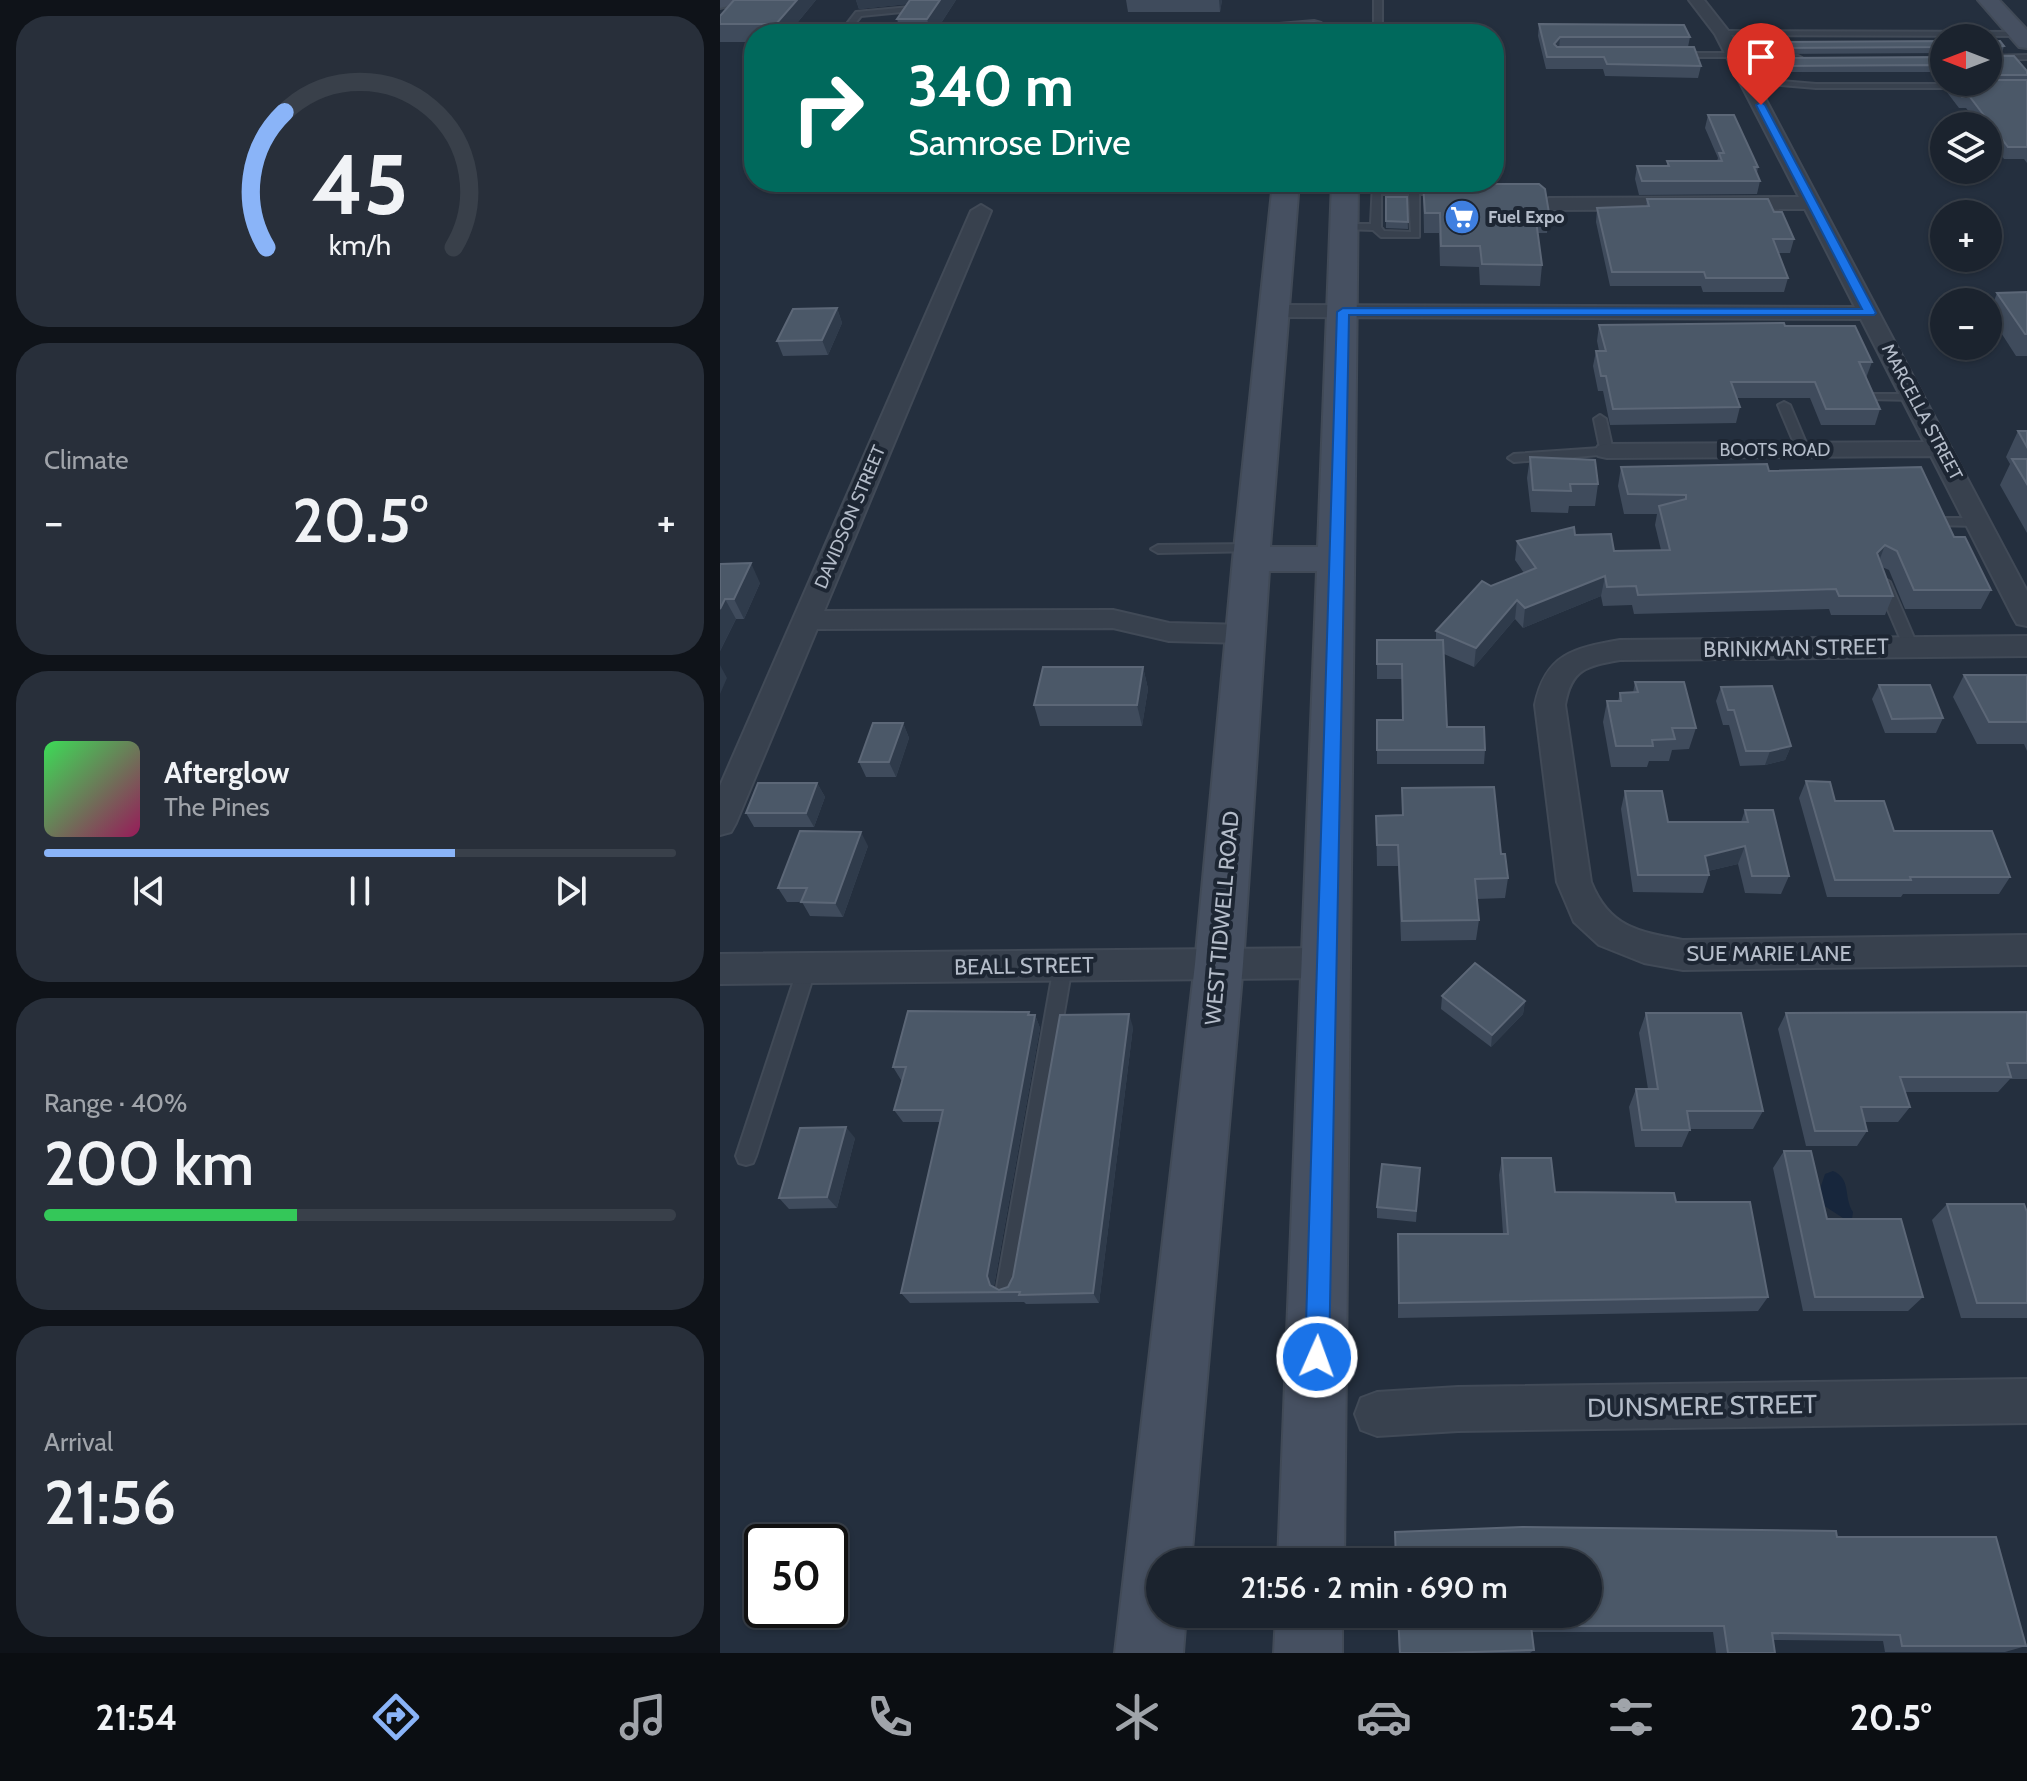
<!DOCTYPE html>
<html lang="en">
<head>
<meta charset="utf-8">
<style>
  body { margin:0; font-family:Cabin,sans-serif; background:#282f3a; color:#f1f3f6; height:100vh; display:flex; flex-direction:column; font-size:30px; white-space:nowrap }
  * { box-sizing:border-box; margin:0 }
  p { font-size:26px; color:#a0a4aa }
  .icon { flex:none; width:44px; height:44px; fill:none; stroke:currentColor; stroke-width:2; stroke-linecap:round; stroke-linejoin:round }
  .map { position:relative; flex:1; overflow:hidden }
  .panel { display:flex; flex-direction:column; gap:16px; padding:16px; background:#0f1319; width:720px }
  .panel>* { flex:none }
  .guide { position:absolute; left:24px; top:24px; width:760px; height:168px; border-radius:32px; box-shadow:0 2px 6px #0004,0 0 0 2px #39404a; background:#00695c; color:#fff; overflow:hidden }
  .needle { width:52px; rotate:270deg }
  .tools { position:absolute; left:1210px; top:24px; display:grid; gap:16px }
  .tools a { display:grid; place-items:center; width:72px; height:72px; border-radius:50%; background:#1b232e; box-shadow:0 2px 6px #0004,0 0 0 2px #39404a; font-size:40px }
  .speed { position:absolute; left:24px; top:1524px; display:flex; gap:16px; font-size:40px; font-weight:700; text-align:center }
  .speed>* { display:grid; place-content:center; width:104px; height:104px; border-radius:50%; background:#1b232e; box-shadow:0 2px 6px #0004,0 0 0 2px #39404a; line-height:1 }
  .speed .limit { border:4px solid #111; border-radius:12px; background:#fff; color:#111 }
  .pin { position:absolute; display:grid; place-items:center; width:68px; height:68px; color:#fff; margin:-82px -34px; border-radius:50% 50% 50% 0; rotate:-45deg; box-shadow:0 0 8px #0007 }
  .pin .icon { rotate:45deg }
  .me { position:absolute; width:88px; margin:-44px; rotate:2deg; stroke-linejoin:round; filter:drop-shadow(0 0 6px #0008) }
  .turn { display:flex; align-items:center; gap:28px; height:168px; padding:0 32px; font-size:36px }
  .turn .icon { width:104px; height:104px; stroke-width:2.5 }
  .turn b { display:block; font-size:56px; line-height:68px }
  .big { font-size:60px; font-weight:600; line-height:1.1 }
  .panel .tile { flex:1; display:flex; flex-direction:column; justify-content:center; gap:12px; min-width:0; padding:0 28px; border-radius:32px; background:#282f3a }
  .panel .dial { align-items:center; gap:0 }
  .dial svg { height:208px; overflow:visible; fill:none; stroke:#39404a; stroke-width:7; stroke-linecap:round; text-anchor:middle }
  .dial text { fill:#f1f3f6; stroke:none }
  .song { display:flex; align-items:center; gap:24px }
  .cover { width:96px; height:96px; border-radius:12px; background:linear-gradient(135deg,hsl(130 70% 55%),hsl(330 70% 35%)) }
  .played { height:8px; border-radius:4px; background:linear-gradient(90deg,#8ab4f8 65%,#39404a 65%) }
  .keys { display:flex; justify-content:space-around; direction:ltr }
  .heat { display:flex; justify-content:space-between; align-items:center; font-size:44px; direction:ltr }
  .charge { height:12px; border-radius:6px; background:linear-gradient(90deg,#34c759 40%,#39404a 0) }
  .trip { position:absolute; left:426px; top:1548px; width:456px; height:80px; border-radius:40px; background:#1b232e; box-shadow:0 2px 6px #0004,0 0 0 2px #39404a; font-weight:600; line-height:80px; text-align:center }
  .tab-bar { display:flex; height:128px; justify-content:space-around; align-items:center; background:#0b0e12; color:#a0a4aa }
  .tab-bar .icon { width:56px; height:56px }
  .tab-bar .selected { color:#8ab4f8 }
  .tab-bar b { font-size:36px; color:#f1f3f6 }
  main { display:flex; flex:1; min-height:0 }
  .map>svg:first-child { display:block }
  .water { fill:#17263c }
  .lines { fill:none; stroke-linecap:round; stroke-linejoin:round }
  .lane-casing { stroke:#414a57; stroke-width:4 }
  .street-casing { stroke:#414a57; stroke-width:4 }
  .secondary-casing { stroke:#414a57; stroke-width:4 }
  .lane { fill:#38414e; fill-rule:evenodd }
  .street { fill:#38414e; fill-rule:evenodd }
  .secondary { fill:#465061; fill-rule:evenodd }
  .wall { fill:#3f4b5c }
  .shaded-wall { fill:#2f3b4b }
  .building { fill:#4b5868; stroke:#5c6777; stroke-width:2 }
  .route { fill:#1a73e8; stroke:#114b97; stroke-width:2 }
  .labels { text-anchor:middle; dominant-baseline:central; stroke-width:8; stroke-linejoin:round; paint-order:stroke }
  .far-poi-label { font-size:18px; font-weight:bold; fill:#b4bcc9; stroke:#1d2633; text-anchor:start }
  .far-street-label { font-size:18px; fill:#b4bcc9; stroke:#1d2633 }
  .street-label { font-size:22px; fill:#b4bcc9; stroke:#1d2633 }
  .near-street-label { font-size:26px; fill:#b4bcc9; stroke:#1d2633 }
</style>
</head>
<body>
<main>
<section class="panel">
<div class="tile dial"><svg viewBox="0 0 100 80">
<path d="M14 69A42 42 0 1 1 86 69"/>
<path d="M14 69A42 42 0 0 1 21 17" stroke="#8ab4f8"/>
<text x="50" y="56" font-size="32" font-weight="700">45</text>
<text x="50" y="72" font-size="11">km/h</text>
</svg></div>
<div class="tile"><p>Climate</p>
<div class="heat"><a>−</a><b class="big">20.5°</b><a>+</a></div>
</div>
<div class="tile">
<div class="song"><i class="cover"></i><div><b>Afterglow</b><p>The Pines</p></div></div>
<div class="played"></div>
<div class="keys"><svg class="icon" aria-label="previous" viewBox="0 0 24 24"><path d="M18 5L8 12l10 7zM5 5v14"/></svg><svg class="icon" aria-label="pause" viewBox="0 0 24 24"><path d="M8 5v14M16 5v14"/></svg><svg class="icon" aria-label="next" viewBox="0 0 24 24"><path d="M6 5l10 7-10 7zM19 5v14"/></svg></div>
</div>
<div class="tile"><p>Range · 40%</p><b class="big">200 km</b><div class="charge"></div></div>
<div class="tile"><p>Arrival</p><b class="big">21:56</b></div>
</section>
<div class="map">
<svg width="1307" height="1653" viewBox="0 0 1307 1653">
  <rect width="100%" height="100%" fill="#242f3e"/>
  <path class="water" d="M1113,1171C1132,1179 1123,1197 1133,1212L1132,1219L1126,1220L1100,1203L1098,1195L1105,1174Z"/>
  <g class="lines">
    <defs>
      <g id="lane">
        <path d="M200,0H209L192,11L141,16L127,34H119L136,12L190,7Z"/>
        <rect x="654" y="0" width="8" height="34"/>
        <path d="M1002,31L1299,32L1303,34L1299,36L999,35Z"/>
        <path d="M955,53H1014L1017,57L1078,56L1082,58L1078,60L1016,61L1013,57H952Z"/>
        <path d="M1307,55V59L1268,60V56Z"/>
        <path d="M1028,78L1096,84H1249L1253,86L1249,88H1096L1025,82Z"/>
        <path d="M653,182H659L661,188H723L728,191L723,194H699V237H661L653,230L623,229L621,227L626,224H651ZM661,194H689L691,232L664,231L661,227Z"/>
        <path d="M1151,394H1194L1200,397L1194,400L1147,399L1145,397Z"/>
        <path d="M1064,402L1070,405L1089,450L1087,453H1079L1077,450L1058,405Z"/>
        <path d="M880,415L886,419L893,451L891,454L794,462L788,458L794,454L880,448L874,419Z"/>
        <path d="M1217,518H1259L1265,522L1259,526L1212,525L1211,522Z"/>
        <path d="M532,544L539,548L537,551L438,553L431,549L438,545Z"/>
        <path d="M1163,578L1170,582L1198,647L1196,650L1191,652L1184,647L1156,582Z"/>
        <path d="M343,959L349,961L352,966L297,1287L294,1294L287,1297L280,1294L277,1287L334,966L337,961Z"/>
        <path d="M87,961L93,963L96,968L36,1156L33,1163L26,1165L19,1163L16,1156L78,968L81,963Z"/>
      </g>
      <g id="street">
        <path d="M969,0H984L1010,33L1029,68L1307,591V626L1297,624L1293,617L1211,456L887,458L878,456L875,451L878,446L887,444L1204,442L1141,319L552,317L541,311L552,305L1135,307L1085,209L829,210L820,204L829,198L1079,197L995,34Z"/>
        <path d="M261,205L271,211L104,611L393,610L449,623L524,625L534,627L538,634L534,641L524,643L449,641L393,628L97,629L16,823L11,832L0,835V786L251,211Z"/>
        <path d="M1307,636V656L900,660C866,666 851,669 845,705L871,882C889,927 918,932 963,940L1307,935V965L963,970L924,963L879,945L854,922L837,882L815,705C825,654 854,648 900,640Z"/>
        <path d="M607,948L619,953L624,963L619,973L607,978L0,984V954Z"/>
        <path d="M1307,1379V1423L738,1431L657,1436L641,1430L635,1414L641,1398L657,1392L738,1387Z"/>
      </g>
      <g id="secondary">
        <path d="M0,0H19L16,4L0,8Z"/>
        <path d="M1258,0H1279L1307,30V48L1299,47Z"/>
        <path d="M594,21L601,23L604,27L601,31L551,34L549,30L559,24Z"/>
        <path d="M553,182H579L550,547H598L612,182H638L624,1562H558L597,571H549L523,964L471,1562H440V1614H466L463,1653H395L475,964L513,559Z"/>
        <path d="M556,1614H622V1653H554Z"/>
      </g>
    </defs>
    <use href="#lane" class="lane-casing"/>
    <use href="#street" class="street-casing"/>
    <use href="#secondary" class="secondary-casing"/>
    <use href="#lane" class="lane"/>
    <use href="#street" class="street"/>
    <use href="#secondary" class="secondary"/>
  </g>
  <g class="wall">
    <path d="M96,0L68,34H34V42H0V16Z"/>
    <path d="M136,0H236L214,34H181L177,19L187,4L139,9Z"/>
    <path d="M406,0H502L500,12H408Z"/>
    <path d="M819,24L970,37L968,47L981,66L978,78L885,76L883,69H826L818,36Z"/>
    <path d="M1224,41V53L1051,54L1048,48L1049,42Z"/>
    <path d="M1268,41L1284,46L1282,53L1268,54V56L1307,71V163L1304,159H1284L1268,137V126H1260L1246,108H1239L1226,91L1229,82H1268Z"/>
    <path d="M1224,57V81H1219L1212,72H1060L1056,64L1057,58Z"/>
    <path d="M988,115L1038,167L1037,173L1040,181L1037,194L919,195L915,179L917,166H947V161H997L998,158L985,128Z"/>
    <path d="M703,184L829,213L827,233H818L822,265L820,286L760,285L759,267L720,266L719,233H704Z"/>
    <path d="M666,197H687L688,229L666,228Z"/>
    <path d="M927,199L1054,212L1074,239L1070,253H1058L1068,278L1064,292H983L981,286H890L876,222L877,208L926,206Z"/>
    <path d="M1307,292V356H1296L1269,314L1277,293Z"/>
    <path d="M117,308L122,323L108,355L63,356L57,341Z"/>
    <path d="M879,325L1065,326L1152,362L1146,378L1160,409L1155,425H1101L1090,398H1016L1020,407L1016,423L890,425L883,391H878L873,366L876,351H879L877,341Z"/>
    <path d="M1298,431L1307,447V533L1280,485L1290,464L1286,457Z"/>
    <path d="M810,457L878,484L875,506H849L848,513L811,512L807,478Z"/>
    <path d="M901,467L1049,471L1234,537L1271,590L1261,609H1185L1169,570L1162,567L1173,596L1165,615H1111L1109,609L914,614L912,605L883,606L881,596L803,628L795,619L754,667L724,654L727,727L765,750L764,764H657V720H683L682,679H657V640H716V631L771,586L804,573L795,560L797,541L855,535L894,551L941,550L935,525L937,514H904L898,486Z"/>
    <path d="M0,564L40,583L24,619H16L0,651Z"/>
    <path d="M423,667L428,689L422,726H320L314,705Z"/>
    <path d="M1244,675H1307V751L1304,744H1257L1233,697Z"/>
    <path d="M915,682L976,728L969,749L952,750L949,761H929L927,767H891L883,722L887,701H898L900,693H913Z"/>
    <path d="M1159,685L1223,718L1216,733H1165L1152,699Z"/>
    <path d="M1001,687L1071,746L1065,760L1045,765L1020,766L1009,725H1003L996,701Z"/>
    <path d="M183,723L189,738L176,777H146L139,762Z"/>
    <path d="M1086,781L1115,801L1174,831L1290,877L1279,894H1183L1181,897H1107L1079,798Z"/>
    <path d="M97,783L105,797L94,827H34L26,813Z"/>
    <path d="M682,788L781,854L788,878L785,898L757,899L759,920L756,940L681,941L678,866H657L656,816L682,815Z"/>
    <path d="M905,791L948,822H1021L1025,810L1069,876L1061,894L1025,893L1018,864L988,871L989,875L983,893L913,892L901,809Z"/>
    <path d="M148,846L123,917L90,916L82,902H67L58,888Z"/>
    <path d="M722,996L805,1001L803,1014L771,1047L721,1009Z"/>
    <path d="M309,1012L311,1015H315L320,1028L274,1286L279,1290L288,1287L413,1027L379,1303L306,1304L304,1302L190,1303L181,1293L220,1122H183L174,1110L182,1080H181L173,1067Z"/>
    <path d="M1307,1012V1079H1290L1278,1092H1185L1190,1107L1178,1122H1145L1147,1131L1137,1146H1086L1058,1029L1066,1013Z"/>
    <path d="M926,1013L1043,1111L1033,1129H970L962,1147H915L909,1107L916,1089H928L919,1033Z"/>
    <path d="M135,1138L117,1208L69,1209L59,1198Z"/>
    <path d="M1064,1151L1107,1219L1203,1297L1188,1311H1083L1053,1168Z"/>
    <path d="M782,1158L835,1192L956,1202L1048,1297L1038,1311L678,1318V1234H783L779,1175Z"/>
    <path d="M700,1168L696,1222L657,1218V1207Z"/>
    <path d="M1227,1204L1307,1212V1318H1241L1212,1220Z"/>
    <path d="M675,1532L1117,1537L1306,1646L1285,1652H1165L1163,1641L1053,1640L1055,1653H996L993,1632H812L814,1650L810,1653H679L677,1614H868V1562H675Z"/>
  </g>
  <g class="shaded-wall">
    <path d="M77,0H96L68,34H59L56,24Z"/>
    <path d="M136,0H195L189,4L139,9Z"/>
    <path d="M220,0H236L214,34H211L207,19Z"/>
    <path d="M499,0H502L500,12Z"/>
    <path d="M840,37L839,49L834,44Z"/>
    <path d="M117,308L122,323L108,355L102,340Z"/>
    <path d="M1165,545L1158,564L1157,553Z"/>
    <path d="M31,563L40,583L24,619L14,599Z"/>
    <path d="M885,576L881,596L803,628L805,608Z"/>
    <path d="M5,599L16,619L0,651V609Z"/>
    <path d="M797,600L795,619L754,667L756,648Z"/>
    <path d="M0,665L7,678L0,694Z"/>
    <path d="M423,667L428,689L422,726L417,705Z"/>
    <path d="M183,723L189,738L176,777L169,762Z"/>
    <path d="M1071,746L1065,760L1045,765L1050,751Z"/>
    <path d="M97,783L105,797L94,827L86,813Z"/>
    <path d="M141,832L148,846L123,917L115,903Z"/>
    <path d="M1025,846L1018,864L979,873L985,856Z"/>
    <path d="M805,1001L803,1014L771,1047L772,1035Z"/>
    <path d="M309,1012L313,1022L315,1015L320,1028L274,1286L276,1292L270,1285L267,1276Z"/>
    <path d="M409,1014L413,1027L379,1303L373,1293Z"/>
    <path d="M126,1127L135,1138L117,1208L107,1197Z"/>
  </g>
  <g class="building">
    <path d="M14,0H77L56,24H0V16Z"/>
    <path d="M190,0H220L207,19H177Z"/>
    <path d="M819,24L964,25L970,37H840L834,44L837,47H974L981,66L887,64L884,57H827Z"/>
    <path d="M1224,41V47L1052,48L1049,42Z"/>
    <path d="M1268,41H1280L1284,46L1268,48V56H1294L1307,71V75H1268Z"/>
    <path d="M1224,57V75H1221L1214,65L1061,66L1057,58Z"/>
    <path d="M1268,80H1307V147H1288L1250,97H1242L1231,82H1268Z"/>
    <path d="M988,115H1014L1038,167H1034L1040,181H922L917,166H949L947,161H1002L999,153H1004Z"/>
    <path d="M703,184H819L825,189L829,213H815L822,265L762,264L760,246H721L720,213H705Z"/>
    <path d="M666,197H687L688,222L666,221Z"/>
    <path d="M927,199H1048L1054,212H1062L1074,239H1053L1068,278H986L984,272H892L877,208L929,206Z"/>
    <path d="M1307,292V334H1305L1277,293Z"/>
    <path d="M117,308L102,340L57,341L73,309Z"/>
    <path d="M1064,323L1065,326H1135L1152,362H1139L1160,409H1106L1095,382H1011L1020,407L893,409L886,376H881L876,351H886L879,325Z"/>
    <path d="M1298,431H1307V447Z"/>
    <path d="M810,457L875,460L878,484H850L851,491L813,490Z"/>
    <path d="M1292,459H1307V484Z"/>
    <path d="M1047,464L1049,471L1201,467L1234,537H1245L1271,590H1194L1177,551L1165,545L1157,553L1173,596H1119L1116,589L918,595L916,586L887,587L885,576L805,608L797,600L756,648L716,631L762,581L771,586L816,568L797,541L854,527L855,535L891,534L894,551L950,550L939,506L966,499V495L908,494L901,467Z"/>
    <path d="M31,563L14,599H5L0,609V564Z"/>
    <path d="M657,640H723L727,727H764L765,750H657V720H683L682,664H657Z"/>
    <path d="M323,667H423L417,705H314Z"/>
    <path d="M1244,675H1307V722H1269Z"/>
    <path d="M915,682H964L976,728H952L955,739L932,740L933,746H896L887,701H901L900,693L918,692Z"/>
    <path d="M1159,685H1210L1223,718L1172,719Z"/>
    <path d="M1052,686L1071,746L1050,751H1026L1014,710H1008L1001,687Z"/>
    <path d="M153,723H183L169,762H139Z"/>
    <path d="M1086,781L1110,782L1115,801H1164L1174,831H1272L1290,877H1190L1191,880H1115Z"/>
    <path d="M38,783H97L86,813H26Z"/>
    <path d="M774,787L781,854H785L788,878L755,879L759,920L682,921L678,845H657L656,816L683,815L682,788Z"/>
    <path d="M905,791H942L948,822H1028L1025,810H1053L1069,876H1032L1025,846L985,856L989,875H918Z"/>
    <path d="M80,831L141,832L115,903L81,902L87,888H58Z"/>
    <path d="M755,963L805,1001L772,1035L722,996Z"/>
    <path d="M188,1011L309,1012L308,1015H315L267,1276L270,1285L279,1290L288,1287L293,1277L340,1015L409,1014L373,1293L299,1295L300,1292L181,1293L223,1110H174L186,1067H173Z"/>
    <path d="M1307,1012V1063H1287L1291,1077H1180L1190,1107H1141L1147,1131H1095L1066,1013Z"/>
    <path d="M926,1013H1021L1043,1111H967L970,1130H922L916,1089H938Z"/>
    <path d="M126,1127L107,1197L59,1198L80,1128Z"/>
    <path d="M1064,1151H1091L1107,1219H1181L1203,1297H1095Z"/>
    <path d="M782,1158H831L835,1192L954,1193L956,1202H1030L1048,1297L679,1303L678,1234H788Z"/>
    <path d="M662,1164L700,1168L696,1211L657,1207Z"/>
    <path d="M1227,1204H1304L1307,1212V1303H1257Z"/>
    <path d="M802,1527L1116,1531L1117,1537H1276L1306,1646H1182L1180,1635L1052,1633L1055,1653H1008L1004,1626H811L814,1650L723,1653H680L678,1614H868V1562H676L675,1532Z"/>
  </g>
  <path class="route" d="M1041,102L1045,105L1156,313L1154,315H629L609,1357L605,1366L597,1369L588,1366L585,1357L617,312L623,308L1142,309L1036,105Z"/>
  <defs>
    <symbol id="supermarket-disc" viewBox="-11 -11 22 22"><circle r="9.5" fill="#3f7fe0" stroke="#1d2633"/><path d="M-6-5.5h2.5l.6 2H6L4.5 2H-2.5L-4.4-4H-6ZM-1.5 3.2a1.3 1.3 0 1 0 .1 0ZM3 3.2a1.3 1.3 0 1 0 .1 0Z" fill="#fff"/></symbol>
  </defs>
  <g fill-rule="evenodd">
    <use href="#supermarket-disc" x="722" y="197" width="40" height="40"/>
  </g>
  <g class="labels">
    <g class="far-poi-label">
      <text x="768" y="217">Fuel Expo</text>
    </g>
    <g class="far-street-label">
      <text transform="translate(1202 412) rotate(62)">MARCELLA STREET</text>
      <text x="1055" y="450">BOOTS ROAD</text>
      <text transform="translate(130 517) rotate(-67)">DAVIDSON STREET</text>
    </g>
    <g class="street-label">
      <text transform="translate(1076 648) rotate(-1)">BRINKMAN STREET</text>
      <text transform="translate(502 918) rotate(-85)">WEST TIDWELL ROAD</text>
      <text x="1049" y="953">SUE MARIE LANE</text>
      <text transform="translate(304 966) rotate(-1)">BEALL STREET</text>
    </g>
    <g class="near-street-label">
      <text transform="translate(982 1406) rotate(-1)">DUNSMERE STREET</text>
    </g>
  </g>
</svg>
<div class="tools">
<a><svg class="needle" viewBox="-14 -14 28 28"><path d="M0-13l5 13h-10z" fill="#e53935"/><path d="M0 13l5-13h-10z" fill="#a0a4aa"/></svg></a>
<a><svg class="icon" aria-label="layers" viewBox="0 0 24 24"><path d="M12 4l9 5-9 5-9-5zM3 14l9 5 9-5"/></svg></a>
<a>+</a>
<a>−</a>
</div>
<div class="speed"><div class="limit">50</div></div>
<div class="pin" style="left:1041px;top:105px;background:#d93025"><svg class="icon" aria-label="arrive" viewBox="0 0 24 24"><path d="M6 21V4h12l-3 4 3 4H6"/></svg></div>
<svg class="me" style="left:597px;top:1357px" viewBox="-20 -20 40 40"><circle r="17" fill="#1a73e8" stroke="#fff" stroke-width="3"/><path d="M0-11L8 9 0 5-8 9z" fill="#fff"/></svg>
<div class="trip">21:56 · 2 min · 690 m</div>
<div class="guide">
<div class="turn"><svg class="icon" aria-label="right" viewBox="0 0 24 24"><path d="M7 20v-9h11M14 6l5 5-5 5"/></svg><div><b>340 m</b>Samrose Drive</div></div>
</div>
</div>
</main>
<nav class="tab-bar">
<b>21:54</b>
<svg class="icon selected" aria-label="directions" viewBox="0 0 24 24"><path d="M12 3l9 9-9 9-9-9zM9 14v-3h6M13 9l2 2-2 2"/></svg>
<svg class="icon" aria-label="music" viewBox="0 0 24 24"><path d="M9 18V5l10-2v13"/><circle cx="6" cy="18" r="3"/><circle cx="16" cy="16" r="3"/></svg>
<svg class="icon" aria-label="phone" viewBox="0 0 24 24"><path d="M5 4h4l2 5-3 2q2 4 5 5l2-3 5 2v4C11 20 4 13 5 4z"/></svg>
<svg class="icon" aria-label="climate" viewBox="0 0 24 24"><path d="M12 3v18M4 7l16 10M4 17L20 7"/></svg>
<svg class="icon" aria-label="car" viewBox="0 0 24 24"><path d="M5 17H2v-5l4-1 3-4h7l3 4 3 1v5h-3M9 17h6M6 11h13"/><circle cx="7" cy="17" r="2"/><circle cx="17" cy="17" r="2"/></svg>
<svg class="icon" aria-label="filters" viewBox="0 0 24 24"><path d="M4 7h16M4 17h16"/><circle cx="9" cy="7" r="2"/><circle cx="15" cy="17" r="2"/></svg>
<b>20.5°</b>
</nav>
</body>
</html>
